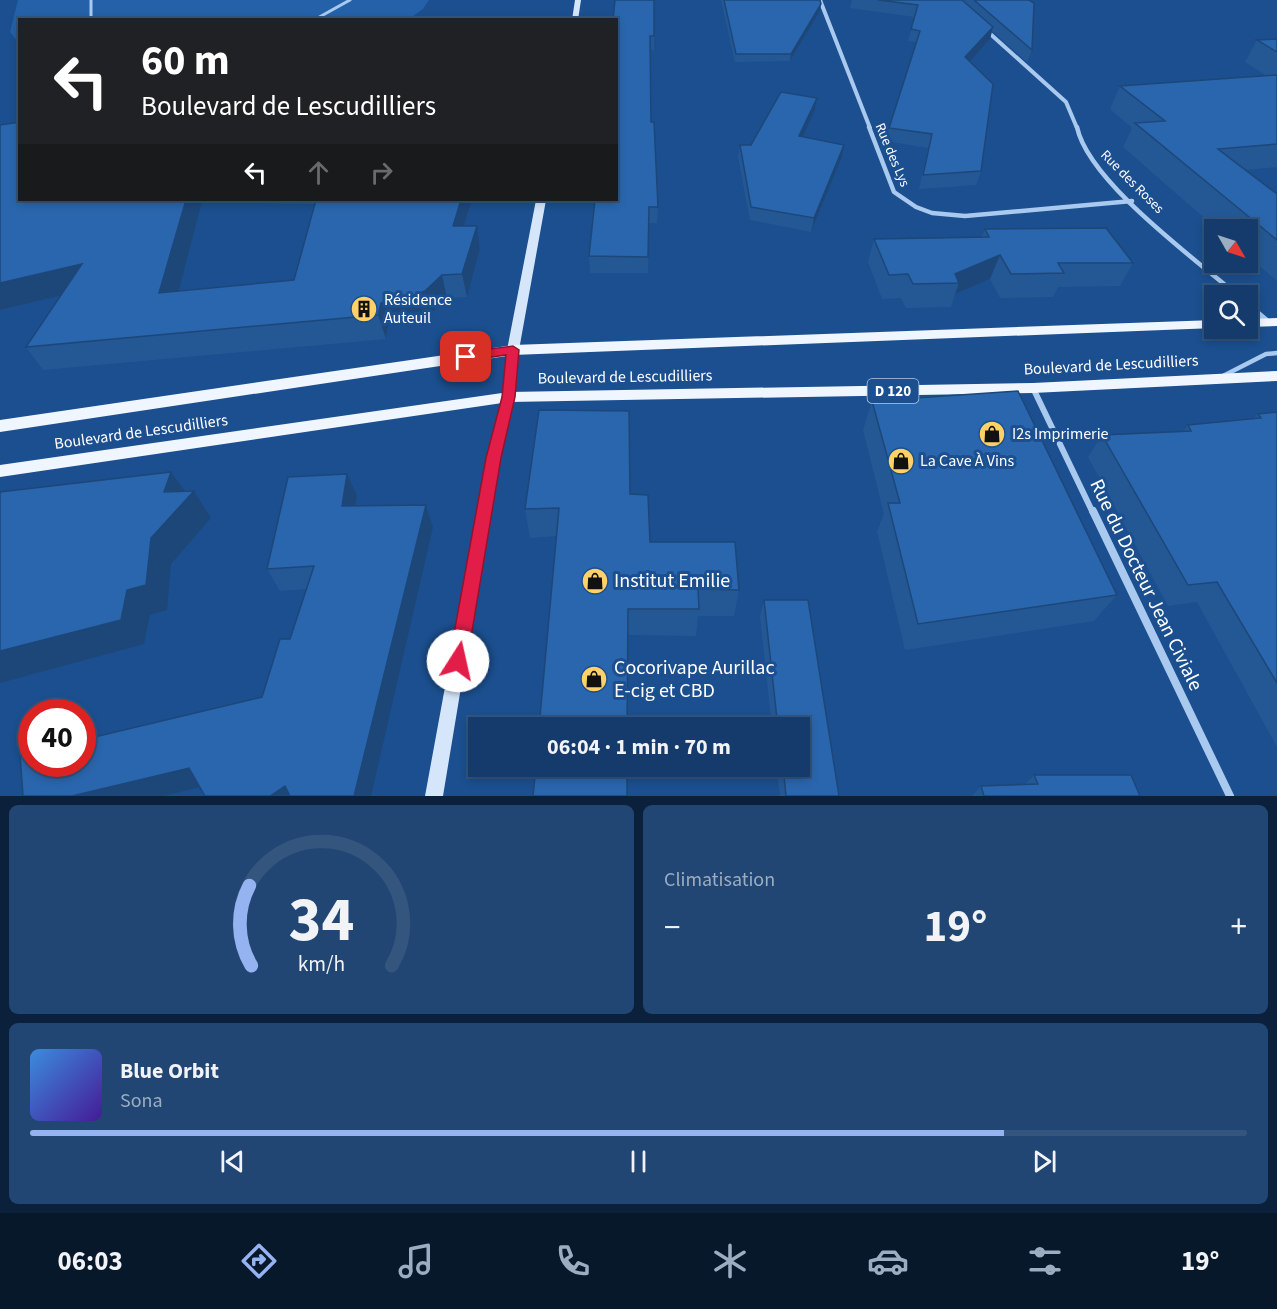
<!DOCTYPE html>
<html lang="fr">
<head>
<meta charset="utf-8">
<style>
  body { margin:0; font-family:"Source Sans 3",sans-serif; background:#214673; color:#f1f3f6; height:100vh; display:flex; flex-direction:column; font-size:22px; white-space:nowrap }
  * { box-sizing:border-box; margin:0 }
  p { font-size:20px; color:#9dadc1 }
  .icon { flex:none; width:33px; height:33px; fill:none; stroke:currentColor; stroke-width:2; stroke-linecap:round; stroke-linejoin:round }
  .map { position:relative; height:796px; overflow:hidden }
  .panel { display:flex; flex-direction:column; gap:9px; padding:9px; background:#0b203b; flex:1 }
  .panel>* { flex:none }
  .banner { position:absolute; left:18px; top:18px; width:600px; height:183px; border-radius:0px; box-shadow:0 3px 9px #0003,0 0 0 2px #33557e; background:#202124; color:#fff; overflow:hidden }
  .needle { width:39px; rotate:129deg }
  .controls { position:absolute; left:1204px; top:219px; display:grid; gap:12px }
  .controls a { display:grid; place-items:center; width:54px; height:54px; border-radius:0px; background:#143b6b; box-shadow:0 3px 9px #0003,0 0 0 2px #33557e; font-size:30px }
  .speed { position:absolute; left:18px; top:699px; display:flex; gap:12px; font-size:30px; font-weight:700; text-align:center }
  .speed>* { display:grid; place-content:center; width:78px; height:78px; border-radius:50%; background:#143b6b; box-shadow:0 3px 9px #0003,0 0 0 2px #33557e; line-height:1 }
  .speed .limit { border:9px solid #d22; background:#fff; color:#111 }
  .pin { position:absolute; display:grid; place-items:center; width:51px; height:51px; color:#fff; margin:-26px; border-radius:12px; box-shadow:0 3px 9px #0006 }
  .me { position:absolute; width:66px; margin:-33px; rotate:10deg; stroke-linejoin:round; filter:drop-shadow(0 0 4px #0008) }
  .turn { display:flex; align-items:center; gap:21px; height:126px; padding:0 24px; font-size:27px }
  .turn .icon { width:78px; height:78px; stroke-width:2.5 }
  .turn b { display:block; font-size:42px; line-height:51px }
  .lanes { display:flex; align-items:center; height:57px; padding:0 24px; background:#0003; justify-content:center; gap:30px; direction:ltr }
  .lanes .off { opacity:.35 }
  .big { font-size:45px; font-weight:700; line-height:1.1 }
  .panel .card { flex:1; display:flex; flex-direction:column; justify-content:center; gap:9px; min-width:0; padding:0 21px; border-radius:9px; background:#214673 }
  .panel .dial { align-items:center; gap:0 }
  .dial svg { height:156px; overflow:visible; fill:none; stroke:#33557e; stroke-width:7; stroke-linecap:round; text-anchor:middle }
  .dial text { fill:#f1f3f6; stroke:none }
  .song { display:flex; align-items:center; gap:18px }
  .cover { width:72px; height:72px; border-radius:9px; background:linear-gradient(135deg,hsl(210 70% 55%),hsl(260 70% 35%)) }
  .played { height:6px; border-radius:3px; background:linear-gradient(90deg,#95b2f1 80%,#33557e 80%) }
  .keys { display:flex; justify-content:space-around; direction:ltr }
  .heat { display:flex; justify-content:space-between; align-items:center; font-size:33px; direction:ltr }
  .panel .tiles { flex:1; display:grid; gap:9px; grid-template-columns:1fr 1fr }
  .card:last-child { grid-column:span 2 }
  .trip { position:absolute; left:468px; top:717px; width:342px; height:60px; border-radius:0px; background:#143b6b; box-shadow:0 3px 9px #0003,0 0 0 2px #33557e; font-weight:700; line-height:60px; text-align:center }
  .tabs { display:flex; height:96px; justify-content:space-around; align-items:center; background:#08182b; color:#9dadc1 }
  .tabs .icon { width:42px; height:42px }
  .tabs .active { color:#95b2f1 }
  .tabs b { font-size:27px; color:#f1f3f6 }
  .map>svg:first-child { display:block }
  .green { fill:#2461a8 }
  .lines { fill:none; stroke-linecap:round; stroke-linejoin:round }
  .lane-far1 { stroke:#a9c9ee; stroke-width:3 }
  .lane { stroke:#a9c9ee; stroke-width:4.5 }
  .street-far3 { stroke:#a9c9ee; stroke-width:4 }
  .street-far2 { stroke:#a9c9ee; stroke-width:4.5 }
  .street-far1 { stroke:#a9c9ee; stroke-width:6 }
  .street { stroke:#a9c9ee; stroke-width:8 }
  .secondary { fill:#d6e6fa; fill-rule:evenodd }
  .primary { fill:#f0f6ff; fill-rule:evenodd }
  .wall { fill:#245895; fill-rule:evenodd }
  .shaded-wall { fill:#1d4779 }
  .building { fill:#2a66ad; stroke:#1d4779; stroke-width:1.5 }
  .route { fill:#e11d48; stroke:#92132f; stroke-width:1.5 }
  .labels { text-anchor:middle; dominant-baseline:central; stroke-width:6; stroke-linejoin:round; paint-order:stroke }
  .far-street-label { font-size:14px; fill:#fff; stroke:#1b4f8f }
  .shield { fill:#1b4f8f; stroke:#bbcadd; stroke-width:1.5 }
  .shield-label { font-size:15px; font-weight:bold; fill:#fff }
  .poi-label { font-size:16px; fill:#fff; stroke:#1b4f8f; text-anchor:start }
  .street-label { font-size:16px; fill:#fff; stroke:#1b4f8f }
  .near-poi-label { font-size:20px; fill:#fff; stroke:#1b4f8f; text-anchor:start }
  .near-street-label { font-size:20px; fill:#fff; stroke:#1b4f8f }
</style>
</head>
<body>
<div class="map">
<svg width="1277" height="796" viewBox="0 0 1277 796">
  <rect width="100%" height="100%" fill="#1b4f8f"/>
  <path class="green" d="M18,0H429L423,9L409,19L20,20L19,43L10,32Z"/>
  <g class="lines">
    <g class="lane-far1">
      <path d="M91,0V20"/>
      <path d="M314,20L350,0"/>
    </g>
    <path class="lane" d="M1223,376L1266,354L1277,353"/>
    <g class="street-far3">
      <path d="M820,0L870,128"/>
      <path d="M987,31L1066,102L1077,128"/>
    </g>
    <g class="street-far2">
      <path d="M869,127L894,192L916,207L932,213L965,216L1132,201"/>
      <path d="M1077,127C1088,181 1194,258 1237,295"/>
    </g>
    <g class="street-far1">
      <path d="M1235,294L1238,296"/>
      <path d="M1248,305L1268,322"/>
      <path d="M1033,388L1093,513"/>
    </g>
    <path class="street" d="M1093,511L1230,796"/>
    <g class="secondary">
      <path d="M575,0H581L578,20H572Z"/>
      <path d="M536,200H546L519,350L515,397L499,458L443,796H425L487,458L503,397L507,350Z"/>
    </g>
    <g class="primary">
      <path d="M1277,318V326L1248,327V319Z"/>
      <path d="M1215,320V328L513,355L0,432V420L513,345Z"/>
      <path d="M1277,371V381L1033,393L509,402L0,477V465L509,392L1033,383Z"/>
    </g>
  </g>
  <g class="wall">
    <path d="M654,0V50H651V122L658,207L657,223H649L648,273H590L589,256Z"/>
    <path d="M721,0H820V11L790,61L735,62Z"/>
    <path d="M852,0H1029L1032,50L1027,62L992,31L990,39L969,61L981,171L976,185L919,189L928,148L886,141L889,128L917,42L908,41L915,17L850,8Z"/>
    <path d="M1277,39V167L1245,170L1277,194V281L1248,256V230H1218L1123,147L1132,128L1110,109L1120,86L1267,76L1245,62L1257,40Z"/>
    <path d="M817,98L815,110L802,137L842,157L811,232L750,220L738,157L740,145H751Z"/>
    <path d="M0,125L20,200H472L464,226H477L480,249L467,297L447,298L430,314L414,321L388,326L386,339L43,370L26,347L61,295L0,310ZM202,202L315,204L294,280L178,291Z"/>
    <path d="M985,229L1133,263L1120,286L1058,287L1053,297L1000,298L990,279L955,294L951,307L906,308L901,298L882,299L868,262L874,239L982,237Z"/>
    <path d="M872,401L1117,595L1094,621L905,650L877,531L884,514L863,430Z"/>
    <path d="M1277,412V747L1197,602L1168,606L1088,457L1102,435L1183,432L1188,425L1254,418L1258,414Z"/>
    <path d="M630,494L650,542L739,590L734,616H698L696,636L629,635L556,536L530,538L525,509Z"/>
    <path d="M357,496L355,506L426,505L433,527L200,787L164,796H23L262,697L290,639L306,589L280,591L267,569Z"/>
    <path d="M764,600L839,796H780L776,766H800V728H772L760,616Z"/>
    <path d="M1034,775L1140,796H972L981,786L1024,785Z"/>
  </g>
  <g class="shaded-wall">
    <path d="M821,4L820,11L790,61L791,54Z"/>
    <path d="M993,27L990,39L962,70L965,57Z"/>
    <path d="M817,98L815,110L797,149L799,136Z"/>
    <path d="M844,145L842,157L811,232L814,218Z"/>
    <path d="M186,200H200L202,202L172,316L159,293Z"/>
    <path d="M461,200H472L457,248L453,226Z"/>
    <path d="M477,226L480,249L467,297L462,274Z"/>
    <path d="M1000,255L990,279L955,294L959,283L955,274Z"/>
    <path d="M82,264L96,287L0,310V283Z"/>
    <path d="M442,275L447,298L430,314L414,321L388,326L386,339L378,315L381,303Z"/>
    <path d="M171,472L189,497L194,491L211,518L171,564L167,610L150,615L144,644L0,683V651L151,538Z"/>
    <path d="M347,474L357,496L352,528L342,506Z"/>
    <path d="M426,505L433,527L371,796H354Z"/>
    <path d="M628,609V728H627Z"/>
    <path d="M189,768L209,785L164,796H72Z"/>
    <path d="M285,786L294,796H270Z"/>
  </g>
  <g class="building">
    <path d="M615,0H654V36H650L651,122H654L658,207H649L648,257L589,256L595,200H616V20H613Z"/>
    <path d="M724,0H820L821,4L791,54H736Z"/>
    <path d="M878,0H962L993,27L965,57L993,84L981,171L923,175L932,134L889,128L920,31L911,29L918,5Z"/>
    <path d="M974,0H1029L1034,3L1032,50Z"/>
    <path d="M1277,39V52L1257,40Z"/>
    <path d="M1277,75V144L1218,149L1277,194V240L1135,123L1165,121L1120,86Z"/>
    <path d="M781,92L817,98L799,136L844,145L814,218L751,207L740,145H751Z"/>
    <path d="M20,122V200H186L159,293L294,280L316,200H461L453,226H477L462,274L442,275L425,291L407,298L381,303L378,315L26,347L82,264L0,283V125Z"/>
    <path d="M1106,228L1133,263H1058L1064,273L1011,274L1000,255L955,274L959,283L913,284L908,274L889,275L874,239L989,237L985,229Z"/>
    <path d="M1018,391L1117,595L918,624L888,503H900L872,401Z"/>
    <path d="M539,410L629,411L630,494L648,495L650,542H735L739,590L698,589L699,609H628L627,728H539L559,508L525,509Z"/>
    <path d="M1277,412V683L1217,582L1188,585L1102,435L1191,431L1188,425L1261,418L1258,414Z"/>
    <path d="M171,472L164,492L194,491L151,538L146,585L127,590L121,620L0,651V492Z"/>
    <path d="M347,474L342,506L426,505L354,796H290L285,786L270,796H205L189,768L72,796H23L20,754L32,752V764H82V740L262,697L280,639H290L314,566L267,569L288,477Z"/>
    <path d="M764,600H808L839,796H786L783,766H800V728H778Z"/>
    <path d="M536,766H627V796H533Z"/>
    <path d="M1034,775H1131L1140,796H984L981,786L1038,784Z"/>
  </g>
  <path class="route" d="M513,346L519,350L515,397L501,458L467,661L464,667L458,669L452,667L449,661L486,458L502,397L506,355L466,361L460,357L466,352Z"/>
  <defs>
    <symbol id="building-disc" viewBox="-11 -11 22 22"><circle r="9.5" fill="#ffd166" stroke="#1b4f8f"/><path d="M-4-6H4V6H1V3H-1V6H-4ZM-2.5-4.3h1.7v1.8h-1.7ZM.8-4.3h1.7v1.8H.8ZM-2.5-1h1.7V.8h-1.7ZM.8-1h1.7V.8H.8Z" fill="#111"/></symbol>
    <symbol id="shop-disc" viewBox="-11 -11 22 22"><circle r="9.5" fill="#ffd166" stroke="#1b4f8f"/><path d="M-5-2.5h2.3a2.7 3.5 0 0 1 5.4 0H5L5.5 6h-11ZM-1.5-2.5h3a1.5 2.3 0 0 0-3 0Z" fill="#111"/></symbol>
  </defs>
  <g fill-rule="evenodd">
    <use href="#building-disc" x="349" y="294" width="30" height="30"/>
    <use href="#shop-disc" x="977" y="419" width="30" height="30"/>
    <use href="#shop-disc" x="886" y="446" width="30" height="30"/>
    <use href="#shop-disc" x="580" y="566" width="30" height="30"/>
    <use href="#shop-disc" x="579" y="664" width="30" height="30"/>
  </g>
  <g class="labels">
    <g class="far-street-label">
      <text transform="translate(892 155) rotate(67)">Rue des Lys</text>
      <text transform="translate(1132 182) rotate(45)">Rue des Roses</text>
    </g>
    <rect class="shield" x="867.5" y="379" width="51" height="24" rx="4.5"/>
    <g class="shield-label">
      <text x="893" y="391">D 120</text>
    </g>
    <g class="poi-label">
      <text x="384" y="300">Résidence<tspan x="384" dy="18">Auteuil</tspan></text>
      <text x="1012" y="434">I2s Imprimerie</text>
      <text x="920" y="461">La Cave À Vins</text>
    </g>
    <g class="street-label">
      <text transform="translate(1111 365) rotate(-3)">Boulevard de Lescudilliers</text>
      <text transform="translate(625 377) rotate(-1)">Boulevard de Lescudilliers</text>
      <text transform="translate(141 432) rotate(-8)">Boulevard de Lescudilliers</text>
    </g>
    <g class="near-poi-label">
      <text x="614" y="581">Institut Emilie</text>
      <text x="614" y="668">Cocorivape Aurillac<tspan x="614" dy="23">E-cig et CBD</tspan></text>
    </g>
    <g class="near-street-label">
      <text transform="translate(1146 585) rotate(64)">Rue du Docteur Jean Civiale</text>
    </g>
  </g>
</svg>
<div class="controls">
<a><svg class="needle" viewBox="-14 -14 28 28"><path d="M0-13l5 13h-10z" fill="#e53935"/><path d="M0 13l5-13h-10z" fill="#9dadc1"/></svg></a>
<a><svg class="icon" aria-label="search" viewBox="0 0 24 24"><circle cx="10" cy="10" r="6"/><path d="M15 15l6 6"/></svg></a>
</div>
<div class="speed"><div class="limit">40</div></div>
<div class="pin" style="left:466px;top:357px;background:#d93025"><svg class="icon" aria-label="arrive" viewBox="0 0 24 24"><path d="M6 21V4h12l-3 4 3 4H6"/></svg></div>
<svg class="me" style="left:458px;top:661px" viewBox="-20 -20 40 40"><circle r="19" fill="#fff"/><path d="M0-13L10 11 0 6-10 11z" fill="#e11d48"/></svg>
<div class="trip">06:04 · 1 min · 70 m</div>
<div class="banner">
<div class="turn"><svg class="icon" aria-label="left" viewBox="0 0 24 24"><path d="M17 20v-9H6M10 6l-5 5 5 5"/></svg><div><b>60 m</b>Boulevard de Lescudilliers</div></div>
<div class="lanes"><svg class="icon" aria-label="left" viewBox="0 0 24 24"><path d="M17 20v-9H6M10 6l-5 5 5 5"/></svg><svg class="icon off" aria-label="ahead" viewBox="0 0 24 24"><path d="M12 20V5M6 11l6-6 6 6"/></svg><svg class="icon off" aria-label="right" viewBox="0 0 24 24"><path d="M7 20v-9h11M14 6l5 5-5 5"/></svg></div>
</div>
</div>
<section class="panel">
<div class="tiles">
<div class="card dial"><svg viewBox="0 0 100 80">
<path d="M14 69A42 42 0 1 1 86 69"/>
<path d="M14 69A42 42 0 0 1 13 28" stroke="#95b2f1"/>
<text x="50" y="56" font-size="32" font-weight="700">34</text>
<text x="50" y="72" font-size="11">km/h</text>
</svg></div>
<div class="card"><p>Climatisation</p>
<div class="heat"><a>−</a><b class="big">19°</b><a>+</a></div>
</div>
<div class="card">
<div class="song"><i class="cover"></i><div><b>Blue Orbit</b><p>Sona</p></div></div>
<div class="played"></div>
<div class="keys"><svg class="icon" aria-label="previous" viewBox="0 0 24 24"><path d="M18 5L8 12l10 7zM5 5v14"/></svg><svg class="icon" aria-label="pause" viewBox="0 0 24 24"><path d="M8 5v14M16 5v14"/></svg><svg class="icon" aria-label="next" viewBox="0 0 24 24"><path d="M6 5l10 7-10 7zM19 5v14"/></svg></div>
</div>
</div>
</section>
<nav class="tabs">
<b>06:03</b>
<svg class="icon active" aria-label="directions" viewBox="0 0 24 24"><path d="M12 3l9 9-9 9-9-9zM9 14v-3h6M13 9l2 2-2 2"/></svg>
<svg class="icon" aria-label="music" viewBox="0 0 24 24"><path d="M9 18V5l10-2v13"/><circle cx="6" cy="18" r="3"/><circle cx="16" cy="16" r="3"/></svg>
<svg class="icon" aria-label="phone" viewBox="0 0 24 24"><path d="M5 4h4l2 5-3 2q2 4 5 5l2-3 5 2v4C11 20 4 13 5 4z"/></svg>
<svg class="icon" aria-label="climate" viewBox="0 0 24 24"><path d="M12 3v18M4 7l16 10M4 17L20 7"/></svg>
<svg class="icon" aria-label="car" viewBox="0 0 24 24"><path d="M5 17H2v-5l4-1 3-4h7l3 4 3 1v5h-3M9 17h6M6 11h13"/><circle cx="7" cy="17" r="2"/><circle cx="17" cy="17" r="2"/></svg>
<svg class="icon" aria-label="filters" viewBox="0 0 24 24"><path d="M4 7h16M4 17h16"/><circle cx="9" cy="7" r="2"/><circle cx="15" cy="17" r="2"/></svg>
<b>19°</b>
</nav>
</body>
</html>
